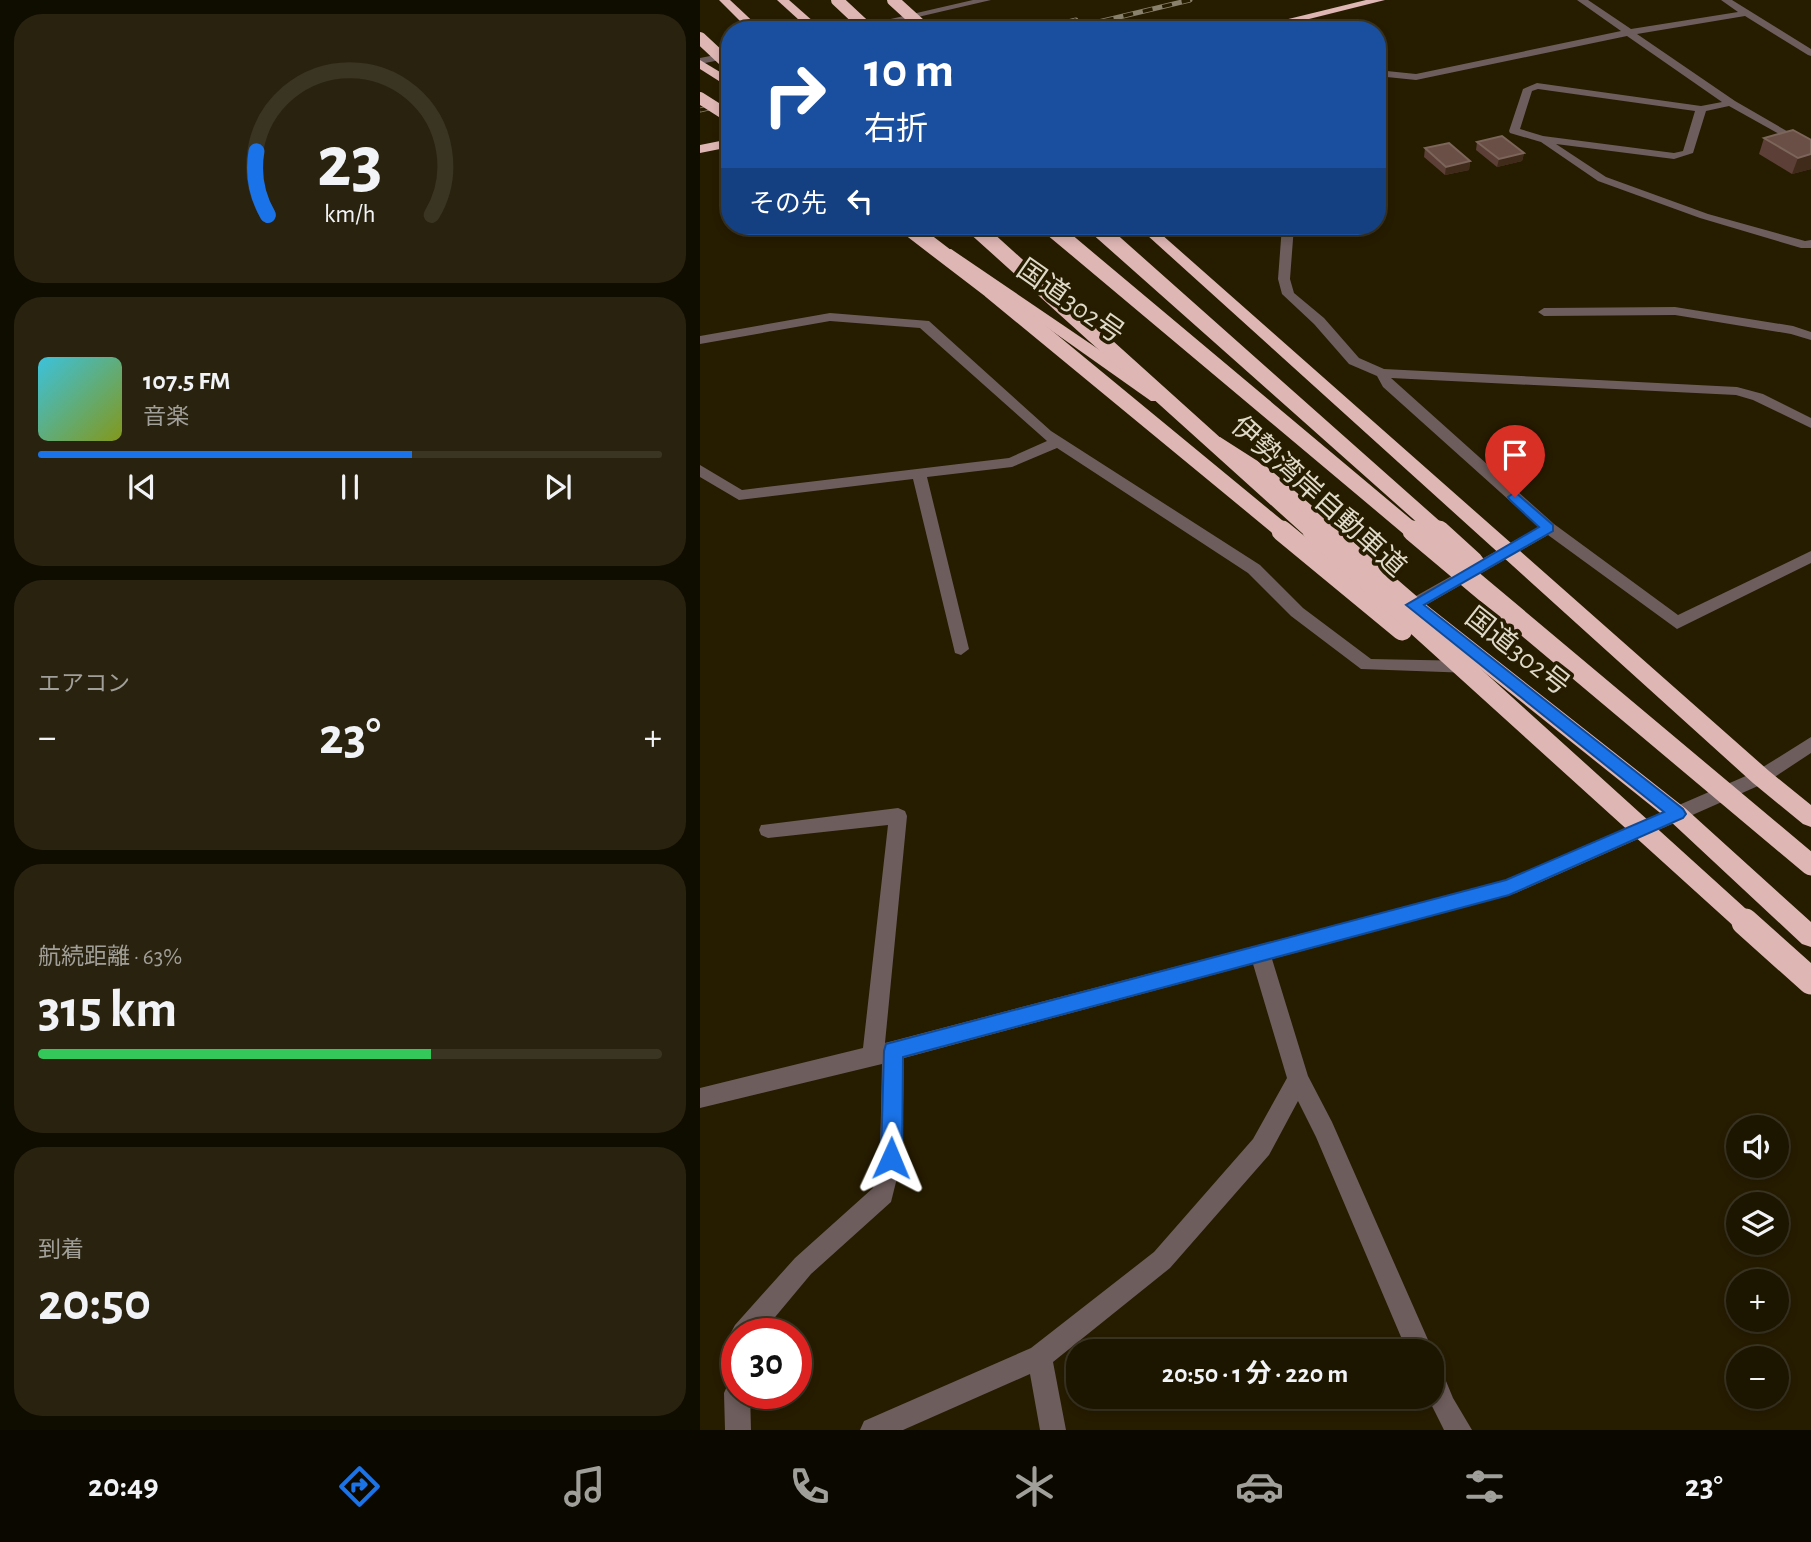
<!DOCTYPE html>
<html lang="ja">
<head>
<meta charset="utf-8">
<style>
  body { margin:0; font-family:"Alegreya Sans","Noto Sans JP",sans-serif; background:#29220f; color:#f1f3f6; height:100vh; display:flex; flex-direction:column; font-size:26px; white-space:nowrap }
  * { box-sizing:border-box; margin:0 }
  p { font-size:23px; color:#a09f99 }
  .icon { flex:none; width:38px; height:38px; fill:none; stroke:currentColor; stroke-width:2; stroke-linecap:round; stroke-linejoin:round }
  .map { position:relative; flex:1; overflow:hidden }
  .drawer { display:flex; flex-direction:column; gap:14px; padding:14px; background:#0f0c00; width:700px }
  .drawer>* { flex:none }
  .top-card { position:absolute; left:21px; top:21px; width:665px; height:214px; border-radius:28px; box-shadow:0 4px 10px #0003,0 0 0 2px #3a3422; background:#1a4fa0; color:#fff; overflow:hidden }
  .fabs { position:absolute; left:1026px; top:1115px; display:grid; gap:14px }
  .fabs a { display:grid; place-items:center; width:63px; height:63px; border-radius:50%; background:#1c1500; box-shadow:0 4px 10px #0003,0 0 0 2px #3a3422; font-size:35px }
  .speed { position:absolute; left:21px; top:1318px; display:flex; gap:14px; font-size:35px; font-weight:700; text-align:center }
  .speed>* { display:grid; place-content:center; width:91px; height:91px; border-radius:50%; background:#1c1500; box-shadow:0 4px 10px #0003,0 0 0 2px #3a3422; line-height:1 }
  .speed .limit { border:10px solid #d22; background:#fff; color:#111 }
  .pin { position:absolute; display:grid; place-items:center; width:60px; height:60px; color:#fff; margin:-72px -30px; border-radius:50% 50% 50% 0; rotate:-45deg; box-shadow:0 0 7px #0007 }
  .pin .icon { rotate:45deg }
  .me { position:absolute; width:77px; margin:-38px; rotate:1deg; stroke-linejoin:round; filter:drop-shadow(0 0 5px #0008) }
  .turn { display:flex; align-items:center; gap:24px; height:147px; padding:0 28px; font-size:32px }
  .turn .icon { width:91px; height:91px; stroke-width:2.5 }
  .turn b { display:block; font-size:49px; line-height:60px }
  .then { display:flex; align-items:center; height:66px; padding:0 28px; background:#0003; gap:14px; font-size:26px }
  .big { font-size:52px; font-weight:700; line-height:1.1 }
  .drawer .widget { flex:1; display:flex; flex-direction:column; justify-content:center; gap:10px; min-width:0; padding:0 24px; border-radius:28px; background:#29220f }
  .drawer .dial { align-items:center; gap:0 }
  .dial svg { height:182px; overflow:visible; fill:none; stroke:#3a3422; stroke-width:7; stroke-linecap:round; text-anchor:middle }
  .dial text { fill:#f1f3f6; stroke:none }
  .song { display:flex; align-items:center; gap:21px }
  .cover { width:84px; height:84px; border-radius:10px; background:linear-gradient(135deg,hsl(190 70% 55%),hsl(70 70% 35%)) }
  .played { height:7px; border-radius:4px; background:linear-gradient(90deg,#1a73e8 60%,#3a3422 60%) }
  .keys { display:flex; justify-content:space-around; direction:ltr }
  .heat { display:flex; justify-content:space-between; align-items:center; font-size:38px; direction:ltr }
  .charge { height:10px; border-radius:5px; background:linear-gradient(90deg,#34c759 63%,#3a3422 0) }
  .trip { position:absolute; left:366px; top:1339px; width:378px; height:70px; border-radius:28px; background:#1c1500; box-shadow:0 4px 10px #0003,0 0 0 2px #3a3422; font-weight:700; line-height:70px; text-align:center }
  .dock { display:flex; height:112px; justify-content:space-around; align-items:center; background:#0b0800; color:#a09f99 }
  .dock .icon { width:49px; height:49px }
  .dock .active { color:#1a73e8 }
  .dock b { font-size:32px; color:#f1f3f6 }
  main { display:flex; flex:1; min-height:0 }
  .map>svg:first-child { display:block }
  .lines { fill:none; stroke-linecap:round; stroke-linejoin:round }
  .minor { fill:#6d5d5c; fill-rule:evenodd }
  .highway { fill:#deb6b4; fill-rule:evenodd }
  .rail-casing { stroke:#89816b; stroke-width:5 }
  .rail { stroke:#261c00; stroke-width:3.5; stroke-dasharray:10; stroke-linecap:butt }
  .highway-bridge-far3 { stroke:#deb6b4; stroke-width:12 }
  .highway-bridge-far2 { stroke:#deb6b4; stroke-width:16 }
  .highway-bridge-far1 { stroke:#deb6b4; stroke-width:21 }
  .highway-bridge { stroke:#deb6b4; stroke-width:27 }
  .wall { fill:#5c3f36 }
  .shaded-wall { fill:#402a1a }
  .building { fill:#6a4f46; stroke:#7c655a; stroke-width:2 }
  .route { fill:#1a73e8; stroke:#114b97; stroke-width:2 }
  .labels { text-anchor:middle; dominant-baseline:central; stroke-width:7; stroke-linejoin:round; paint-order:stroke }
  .street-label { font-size:28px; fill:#dfd9c8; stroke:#261c00 }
</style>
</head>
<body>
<main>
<section class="drawer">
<div class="widget dial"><svg viewBox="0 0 100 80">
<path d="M14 69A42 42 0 1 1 86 69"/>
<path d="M14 69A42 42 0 0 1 9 41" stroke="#1a73e8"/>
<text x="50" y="56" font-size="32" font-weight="700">23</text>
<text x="50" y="72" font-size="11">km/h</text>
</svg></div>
<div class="widget">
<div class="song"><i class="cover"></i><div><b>107.5 FM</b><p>音楽</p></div></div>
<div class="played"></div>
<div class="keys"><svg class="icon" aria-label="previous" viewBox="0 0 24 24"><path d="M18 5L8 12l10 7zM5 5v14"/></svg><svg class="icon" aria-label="pause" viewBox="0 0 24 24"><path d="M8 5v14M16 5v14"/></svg><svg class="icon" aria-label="next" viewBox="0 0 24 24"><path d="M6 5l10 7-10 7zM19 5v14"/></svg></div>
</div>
<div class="widget"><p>エアコン</p>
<div class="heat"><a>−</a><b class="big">23°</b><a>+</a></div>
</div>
<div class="widget"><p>航続距離 · 63%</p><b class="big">315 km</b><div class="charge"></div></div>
<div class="widget"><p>到着</p><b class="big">20:50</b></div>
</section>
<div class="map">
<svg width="1111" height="1430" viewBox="0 0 1111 1430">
  <rect width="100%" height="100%" fill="#261c00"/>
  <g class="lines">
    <g class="minor">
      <path d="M273,0H291L162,30H143Z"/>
      <path d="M877,0H888L931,29L1038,12L1021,0H1032L1111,49V56L1108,55L1045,16L937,34L1035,101L1111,145V152L1029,106L1006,111L993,153L974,159L856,144L906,177L1008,214L1105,241L1111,240V248H1101L1000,218L898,181L841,142L810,133L809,131L823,89L837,83L1001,106L1022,102L927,36L716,80L677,76V70L716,74L921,31ZM838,89L995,111L983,151L974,153L843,136L820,129L832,91Z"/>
      <path d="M30,52V58L0,64V58Z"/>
      <path d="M582,226H594L590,279L594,293L624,318L659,358L684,369L1037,387L1063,394L1111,418V428L1053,400L1036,395L691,378L854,524L978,615L1111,551V563L977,629L848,535L719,609H707L705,605L707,601L839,527L683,387L677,376L649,364L614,324L582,294L578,279Z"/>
      <path d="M975,307L1093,326L1111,332V340L1091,334L975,315L844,316L838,312L844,308Z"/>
      <path d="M130,313L229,321L351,431L560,565L603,608L671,659L771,661L779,667L771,673L661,669L591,616L548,573L357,448L312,467L227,477L269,649L261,655L255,653L213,479L39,500L0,477V465L42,490L309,458L347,441L220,328L130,321L0,344V336Z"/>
      <path d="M1111,737V753L1067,782L816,893L572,959L608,1076L632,1122L729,1342L732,1351V1353V1351H707L616,1137L598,1101L569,1155L470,1268L353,1362L366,1430H340L330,1374L203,1430H160L164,1421L331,1348L454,1252L553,1139L587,1078L553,964L204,1058L202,1158L191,1202L111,1274L61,1334H37V1375L28,1372L24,1363L25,1344L35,1325L95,1258L173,1188L180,1158L182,1064L0,1108V1088L163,1048L188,825L68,838L61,835L59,830L61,825L198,808L205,811L207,816L185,1043L806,880L1055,772Z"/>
      <path d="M732,1365L741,1369L753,1398L772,1430H744L727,1396H732Z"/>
      <path d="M37,1380V1393H50L51,1430H25L24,1393L28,1384Z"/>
    </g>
    <g class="highway">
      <path d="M19,0H30L62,30H49Z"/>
      <path d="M77,0H89L123,30H110Z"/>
      <path d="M666,0H685L565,30H543Z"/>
      <path d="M0,60L30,78V88L0,69Z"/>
      <path d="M30,139V147L0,153V145Z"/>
      <path d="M437,226H452L1069,771L1111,805V827L1103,824L1053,783Z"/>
      <path d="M251,249L463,393L465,397L463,401H451L246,256L244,253L246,250Z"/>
      <path d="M520,437L567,467L728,606L985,808L1111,922V947L1102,944L969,820L714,616L555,475L514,446L511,442L514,438Z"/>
    </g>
    <defs>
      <g id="rail">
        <path d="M335,30L376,20"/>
        <path d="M365,30L490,0"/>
        <path d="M0,110L30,103"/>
      </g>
    </defs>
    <use href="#rail" class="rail-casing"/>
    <use href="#rail" class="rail"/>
    <g class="highway-bridge-far3">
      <path d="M137,0L169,30"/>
      <path d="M193,0L226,30"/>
      <path d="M0,38L30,66"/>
      <path d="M0,98L30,117"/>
      <path d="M207,226L215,232"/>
      <path d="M274,226L281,232"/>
      <path d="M349,226L357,232"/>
      <path d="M396,226L403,232"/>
    </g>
    <g class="highway-bridge-far2">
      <path d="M213,231L290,290L585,533"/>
      <path d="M279,231L614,533"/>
      <path d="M355,231L715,533"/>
      <path d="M401,231L741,533"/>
    </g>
    <g class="highway-bridge-far1">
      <path d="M582,531L702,630"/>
      <path d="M613,531L1047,924"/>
      <path d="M713,531L1111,865"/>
      <path d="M739,531L773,562"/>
    </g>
    <path class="highway-bridge" d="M1045,922L1111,981"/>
  </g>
  <g class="wall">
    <path d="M1064,138L1111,140V169L1092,174L1059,154Z"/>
    <path d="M777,142L824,153L822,161L797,167L776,150Z"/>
    <path d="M725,148L770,161L769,170L745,175L724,157Z"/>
  </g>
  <g class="shaded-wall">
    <path d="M824,153L822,161L797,167L799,159Z"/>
    <path d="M1111,154V169L1092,174L1098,158Z"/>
    <path d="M770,161L769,170L745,175L746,167Z"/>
  </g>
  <g class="building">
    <path d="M1093,130L1111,140V154L1098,158L1064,138Z"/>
    <path d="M802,136L824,153L799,159L777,142Z"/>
    <path d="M749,143L770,161L746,167L725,148Z"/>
  </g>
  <path class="route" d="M815,492L853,525V531L724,605L983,809L986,814L983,818L809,895L203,1057L202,1158L199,1165L191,1168L184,1165L181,1158L184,1051L186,1044L806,880L964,812L706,605L839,527L810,500L808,497Z"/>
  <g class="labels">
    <g class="street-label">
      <text transform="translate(370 302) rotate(35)">国道302号</text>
      <text transform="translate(618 497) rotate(42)">伊勢湾岸自動車道</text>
      <text transform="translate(817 652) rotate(38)">国道302号</text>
    </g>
  </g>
</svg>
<div class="fabs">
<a><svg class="icon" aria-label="sound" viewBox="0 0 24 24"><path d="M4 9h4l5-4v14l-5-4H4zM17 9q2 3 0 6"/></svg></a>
<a><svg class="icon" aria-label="layers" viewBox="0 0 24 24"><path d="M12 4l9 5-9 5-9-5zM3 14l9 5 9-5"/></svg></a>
<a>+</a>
<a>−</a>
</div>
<div class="speed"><div class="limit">30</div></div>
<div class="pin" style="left:815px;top:497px;background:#d93025"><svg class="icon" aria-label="arrive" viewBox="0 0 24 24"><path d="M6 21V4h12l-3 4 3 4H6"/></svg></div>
<svg class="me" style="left:191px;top:1158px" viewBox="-20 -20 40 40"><path d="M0-17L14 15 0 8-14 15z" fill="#1a73e8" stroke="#fff" stroke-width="4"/></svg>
<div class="trip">20:50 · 1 分 · 220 m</div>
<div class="top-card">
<div class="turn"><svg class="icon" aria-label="right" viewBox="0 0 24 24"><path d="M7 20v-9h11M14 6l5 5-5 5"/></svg><div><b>10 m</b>右折</div></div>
<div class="then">その先<svg class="icon" aria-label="left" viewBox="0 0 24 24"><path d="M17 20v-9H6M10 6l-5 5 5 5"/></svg></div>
</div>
</div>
</main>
<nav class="dock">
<b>20:49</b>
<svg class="icon active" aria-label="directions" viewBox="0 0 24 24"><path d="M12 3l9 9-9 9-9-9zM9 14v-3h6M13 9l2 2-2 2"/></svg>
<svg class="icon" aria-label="music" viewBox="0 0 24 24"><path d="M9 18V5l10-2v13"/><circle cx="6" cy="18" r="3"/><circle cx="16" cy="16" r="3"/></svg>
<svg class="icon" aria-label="phone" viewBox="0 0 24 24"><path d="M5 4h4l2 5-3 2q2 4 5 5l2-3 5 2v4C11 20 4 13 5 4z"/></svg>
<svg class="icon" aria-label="climate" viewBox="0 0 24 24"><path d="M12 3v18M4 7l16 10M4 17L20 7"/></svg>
<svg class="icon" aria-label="car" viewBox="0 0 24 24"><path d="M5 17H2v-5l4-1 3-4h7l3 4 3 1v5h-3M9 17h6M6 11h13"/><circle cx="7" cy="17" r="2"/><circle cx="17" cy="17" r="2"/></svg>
<svg class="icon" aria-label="filters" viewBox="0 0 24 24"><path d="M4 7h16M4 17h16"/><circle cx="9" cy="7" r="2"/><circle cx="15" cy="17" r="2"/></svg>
<b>23°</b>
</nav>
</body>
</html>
